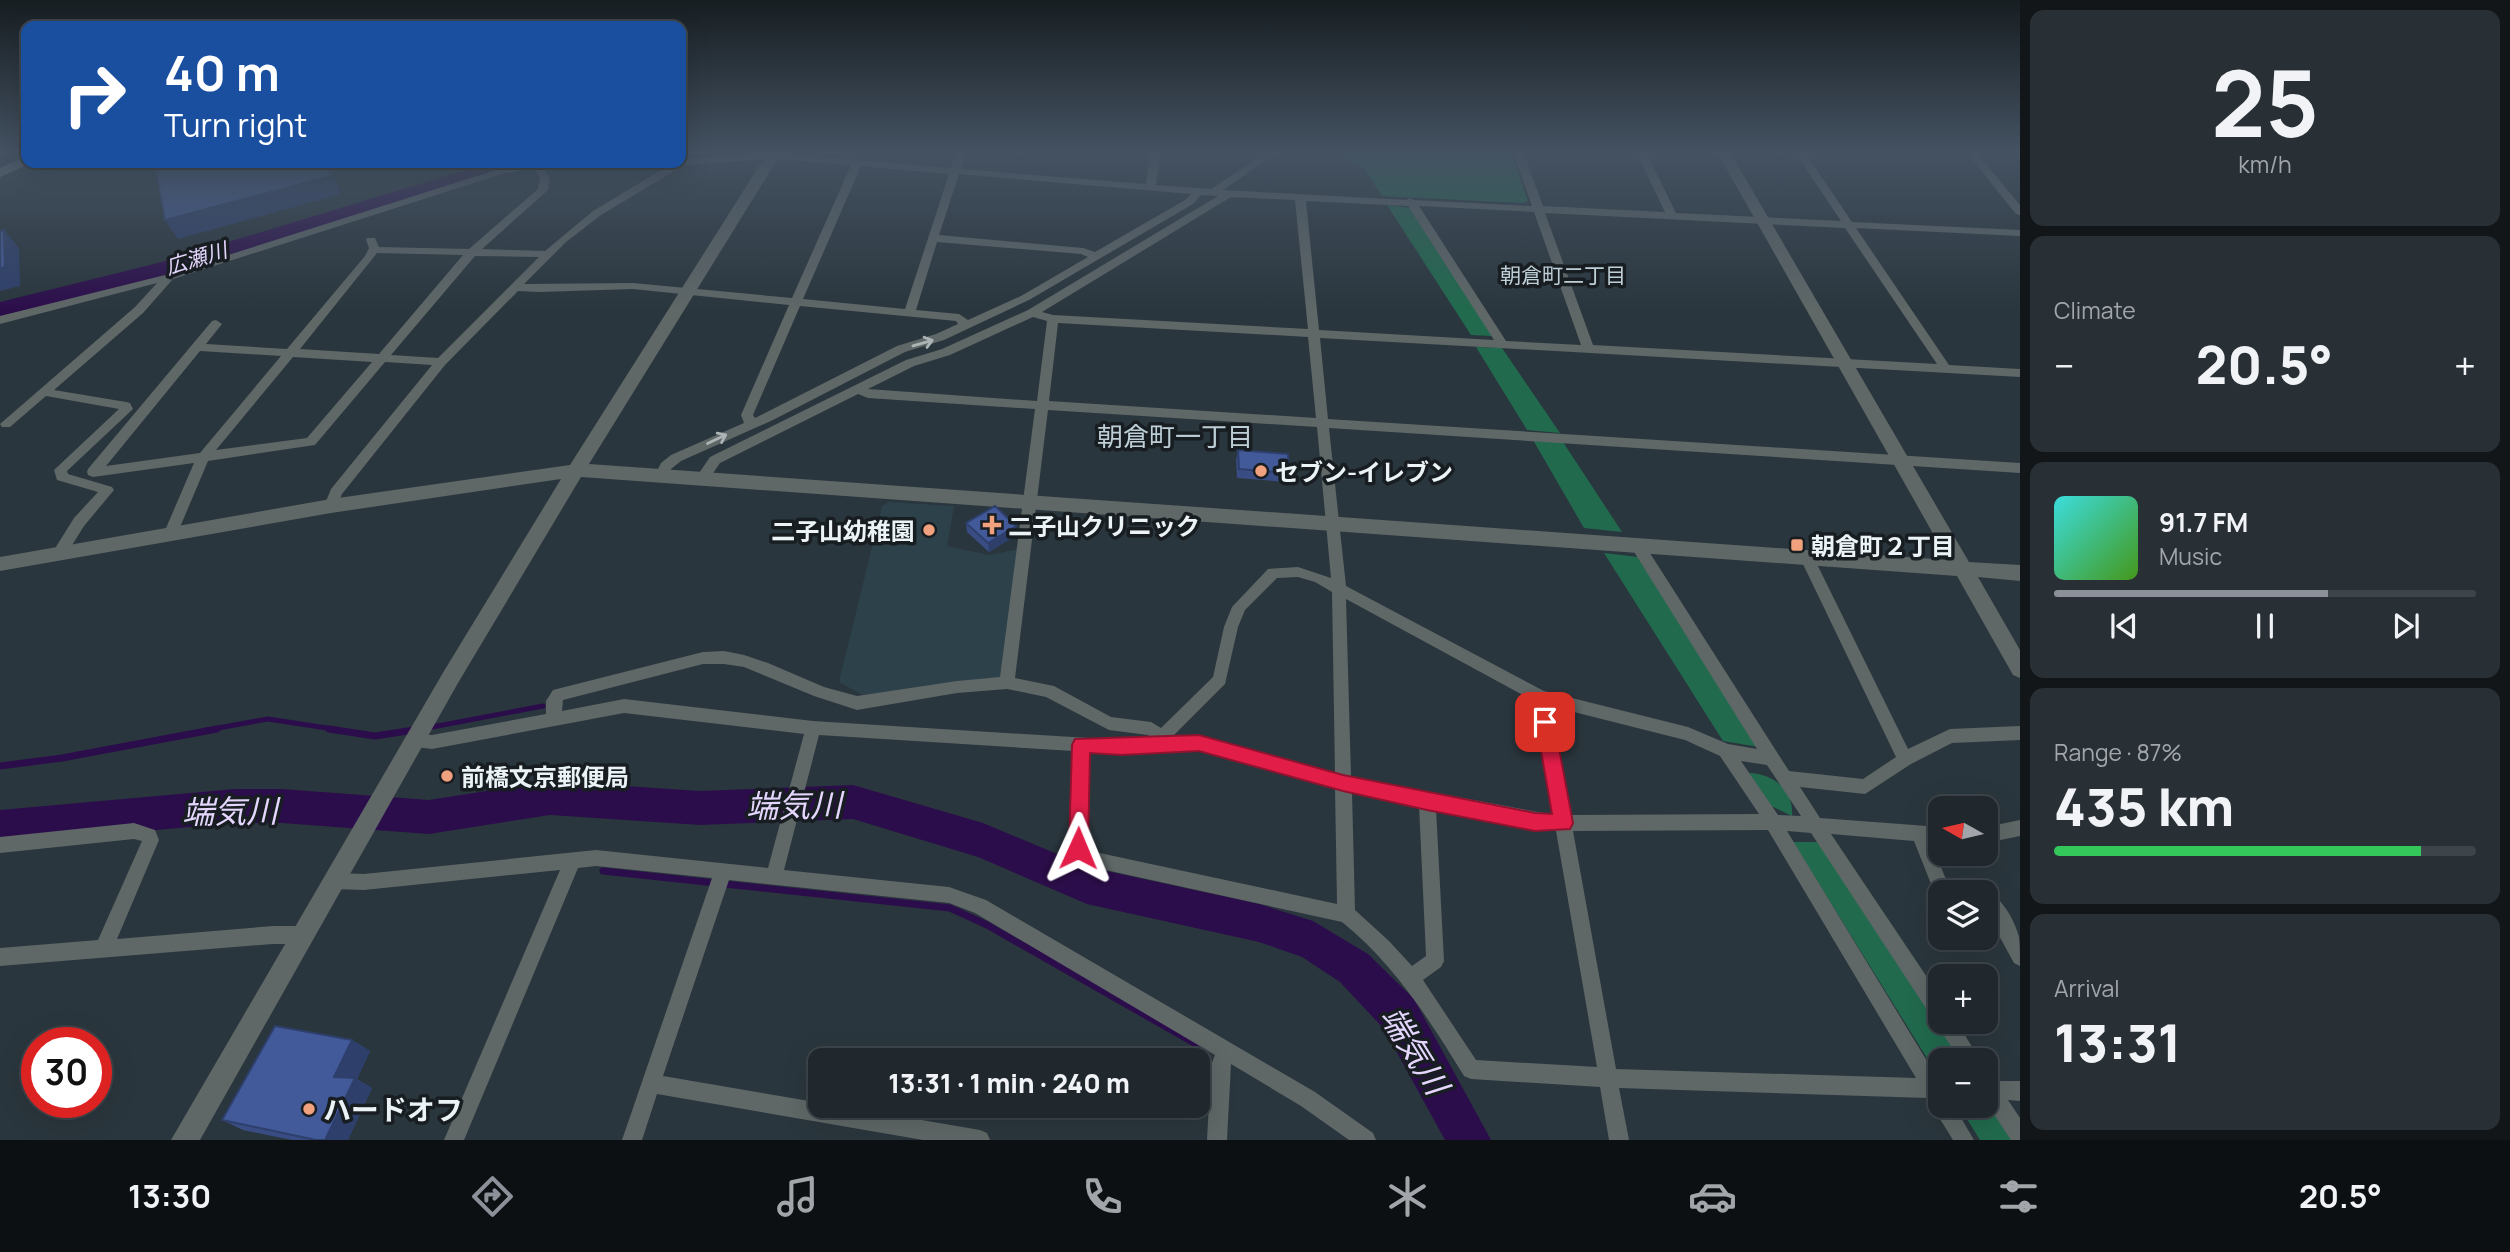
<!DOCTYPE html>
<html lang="en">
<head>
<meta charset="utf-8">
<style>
  body { margin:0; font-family:Manrope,"Noto Sans JP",sans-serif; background:#283036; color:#f1f3f6; height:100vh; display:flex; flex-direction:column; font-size:26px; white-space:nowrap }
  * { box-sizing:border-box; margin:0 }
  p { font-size:23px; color:#a2a6aa }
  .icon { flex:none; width:38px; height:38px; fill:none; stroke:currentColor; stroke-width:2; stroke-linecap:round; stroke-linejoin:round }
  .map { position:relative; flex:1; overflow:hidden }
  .details { display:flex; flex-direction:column; gap:10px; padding:10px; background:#121619; width:490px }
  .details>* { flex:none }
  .hud { position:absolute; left:21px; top:21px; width:665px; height:147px; border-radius:14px; box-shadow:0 7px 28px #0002,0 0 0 2px #3d444a; background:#1a4fa0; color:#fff; overflow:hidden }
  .needle { width:46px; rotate:278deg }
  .tools { position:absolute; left:1928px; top:796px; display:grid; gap:14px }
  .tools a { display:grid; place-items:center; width:70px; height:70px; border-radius:14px; background:#20282e; box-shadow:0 7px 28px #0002,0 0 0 2px #3d444a; font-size:35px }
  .speed { position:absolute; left:21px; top:1027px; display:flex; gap:14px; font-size:35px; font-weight:700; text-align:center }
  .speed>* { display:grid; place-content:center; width:91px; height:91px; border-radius:50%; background:#20282e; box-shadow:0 7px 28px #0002,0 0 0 2px #3d444a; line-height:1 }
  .speed .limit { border:10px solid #d22; background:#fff; color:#111 }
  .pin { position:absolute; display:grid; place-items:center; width:60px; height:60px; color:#fff; margin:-30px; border-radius:14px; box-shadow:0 4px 10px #0006 }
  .me { position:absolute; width:77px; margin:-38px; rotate:1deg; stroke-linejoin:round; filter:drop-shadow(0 0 5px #0008) }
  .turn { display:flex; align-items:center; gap:24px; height:147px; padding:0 28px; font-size:32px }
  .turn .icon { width:91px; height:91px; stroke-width:2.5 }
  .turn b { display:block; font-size:49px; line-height:60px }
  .big { font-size:52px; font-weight:800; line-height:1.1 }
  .details .widget { flex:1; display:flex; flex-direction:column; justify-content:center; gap:10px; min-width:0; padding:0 24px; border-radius:14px; background:#283036 }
  .details .dial { align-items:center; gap:0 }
  .dial b { font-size:91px; line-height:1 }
  .song { display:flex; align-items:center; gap:21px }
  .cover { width:84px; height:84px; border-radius:10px; background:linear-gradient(135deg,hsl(180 70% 55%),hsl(100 70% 35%)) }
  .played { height:7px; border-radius:4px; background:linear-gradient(90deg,#8c9099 65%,#3d444a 65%) }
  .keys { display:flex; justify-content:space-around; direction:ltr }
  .heat { display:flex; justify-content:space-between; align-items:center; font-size:38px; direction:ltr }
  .charge { height:10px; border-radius:5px; background:linear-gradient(90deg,#34c759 87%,#3d444a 0) }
  .trip { position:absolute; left:808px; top:1048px; width:402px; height:70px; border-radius:14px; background:#20282e; box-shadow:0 7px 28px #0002,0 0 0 2px #3d444a; font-weight:800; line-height:70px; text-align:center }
  .tab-bar { display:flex; height:112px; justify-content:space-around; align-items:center; background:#0d1012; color:#a2a6aa }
  .tab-bar .icon { width:49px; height:49px }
  .tab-bar .current { color:#8c9099 }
  .tab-bar b { font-size:32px; color:#f1f3f6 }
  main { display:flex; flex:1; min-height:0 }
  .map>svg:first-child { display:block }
  .built { fill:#2d414b }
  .green { fill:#216a4e }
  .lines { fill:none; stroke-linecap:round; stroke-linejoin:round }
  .stream-far1 { stroke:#2c0d4b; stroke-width:5 }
  .stream { stroke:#2c0d4b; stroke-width:7 }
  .river { fill:#2c0d4b; fill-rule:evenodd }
  .minor { fill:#5f6767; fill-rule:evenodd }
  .tertiary { fill:#5f6767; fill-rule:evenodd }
  .primary { fill:#899898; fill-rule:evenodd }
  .wall { fill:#394d84 }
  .shaded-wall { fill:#2e3f6c }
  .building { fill:#425a9a; stroke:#2e3f6c; stroke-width:2 }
  .oneway { stroke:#acb4b6 }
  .route { fill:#e11d48; stroke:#92132f; stroke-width:2 }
  .poi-dot { fill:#f1a17d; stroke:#171d20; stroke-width:2.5 }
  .labels { text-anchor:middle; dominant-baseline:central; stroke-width:7; stroke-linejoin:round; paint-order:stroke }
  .far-water-label { font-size:21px; font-style:italic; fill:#e4d6fd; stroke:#171d20 }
  .far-neighbourhood-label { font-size:21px; fill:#beced6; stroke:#171d20 }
  .poi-label { font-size:24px; font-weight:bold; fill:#ebf3f7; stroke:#171d20; text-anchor:start }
  .neighbourhood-label { font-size:26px; fill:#beced6; stroke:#171d20 }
  .near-poi-label { font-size:28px; font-weight:bold; fill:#ebf3f7; stroke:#171d20; text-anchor:start }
  .near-water-label { font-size:32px; font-style:italic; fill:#e4d6fd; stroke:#171d20 }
</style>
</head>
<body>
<main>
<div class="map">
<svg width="2020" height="1140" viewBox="0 0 2020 1140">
  <rect width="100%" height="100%" fill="#2a363d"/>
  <path class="built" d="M888,502L954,506L947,546L989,555L1020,549L1005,671L999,679L863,695L839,682L882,506Z"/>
  <g class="green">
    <path d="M1334,152H1511L1528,201L1523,203L1382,196L1364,168Z"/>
    <path d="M1387,205L1410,208L1493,333L1491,336L1471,335Z"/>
    <path d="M1476,347L1502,348L1560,433L1527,430Z"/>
    <path d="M1533,440L1563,442L1622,532L1584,528Z"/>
    <path d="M1604,553L1638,557L1759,747L1723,741Z"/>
    <path d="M1749,773C1773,774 1794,789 1792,816L1769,805Z"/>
    <path d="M1793,842H1818L1961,1060H1941V1067L1930,1063Z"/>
    <path d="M1964,1106C1995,1106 1996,1115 2012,1140H1980L1962,1111Z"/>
  </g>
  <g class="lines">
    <g class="stream-far1">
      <path d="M427,728L543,706"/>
      <path d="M207,730L268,719L340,730"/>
      <path d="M411,730H414"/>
    </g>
    <g class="stream">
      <path d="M329,729L375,736L414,730"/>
      <path d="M0,766L62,758L217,729"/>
      <path d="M603,871L950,908L987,925L1203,1048"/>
    </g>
    <g class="river">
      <path d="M489,163H522L519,168L179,272L0,318V302L162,262Z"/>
      <path d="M550,781L700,791L853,785L983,823L1088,867L1259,904L1313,921L1368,954L1414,999L1491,1140H1445L1384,1029L1340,982L1302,957L1259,942L1087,904L978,857L853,819L700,825L550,815L429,834L282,823H235L0,844V810L235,789H282L429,800Z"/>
    </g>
    <g class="minor">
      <path d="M956,152H966L961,169L1146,184L1150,152H1160L1156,185L1211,189L1267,152H1278L1223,190L1406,200L1410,198L1414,200L1532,206L1513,152H1523L1543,206L1665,212L1636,152H1646L1676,213L1841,221L1795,152H1805L1852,222L2020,230V236L1856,228L1949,365L2020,369V377L1320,338L1328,419L2020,463V473L1329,428L1346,586L1544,691L1688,727L1728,744L1757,749L1631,547L1629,543L1636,538L1641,539L1789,771L1863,779L1896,757L1800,558L1802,554H1812L1814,558L1908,749L1950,729L2020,726V740L1952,743L1911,764L1865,794L1800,787L1820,818L1941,827V843L1931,842L1945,877L1949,881L1968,886L1970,892L1938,894L1933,889L1914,841L1831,834L1941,998V1022H1957L1980,1060H1960L1811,833L1787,831L1938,1079H1941V1106H1954L1974,1140H1953L1927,1098L1619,1088L1629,1140H1609L1600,1087L1471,1079L1464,1076C1429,1019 1394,964 1342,922L1092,867C1079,862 1072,855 1070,840L1073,751L819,735L784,870L949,887L986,900L1315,1092L1373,1133L1376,1140H1349L1301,1106L1231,1064L1227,1140H1207L1211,1065L1215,1055L975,913L949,903L729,880L663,1076L821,1103V1106H840L980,1130L987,1133L990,1140H923L657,1094L642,1140H622L712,878L596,866L578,868L464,1140H444L560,870L364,890L334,889L328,887L325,881L328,875L334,873L364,874L596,850L768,868L804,734L624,713L432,749L408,746L406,741L408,736L414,734L432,735L546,714V701L553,690L703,652L724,651L744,655L768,663L824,687L857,696L957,681L1000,677L1035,409L868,398L858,394L720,463L707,482H697L695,479L710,457L906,360L942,349L1028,310L1218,196L1201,195L1193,204L1029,300L944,340L905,352L773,420L681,461L671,469L667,478L662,480L655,475L661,463L671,455L744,423L741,415L789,305L633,289L539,292L518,291L445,365L342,494L336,509L331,511L324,506L331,489L432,365L385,362L315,445L208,461L175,539H165L163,535L194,463L93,477L88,475L87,472L88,469L212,321L216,320L222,324L206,344L287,349L365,256L369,248L366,240L367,238H375L379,247L469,249L538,189L540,178L534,168L502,174L173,279L143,313L54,390L126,402L130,403L133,409L67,471L68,474L112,487L114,490L84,526L64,558H54L52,554L54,550L74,518L98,492L57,480L54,470L119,409L46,396L10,427H2L0,424L135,307L157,283L0,324V316L165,275L496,170L530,163H548L542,166L550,178L548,190L482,249L545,251L593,211L673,163H681V159L773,153L951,168ZM773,159L851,165L792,298L633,283L524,284L566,242L601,215L684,165ZM861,166L949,174L905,309L803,299ZM959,174L1191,194L1185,200L1095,252L1083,248L939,235ZM1231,197L1295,200L1308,329L1053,315L1042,312ZM1306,201L1408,206L1494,340L1319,330ZM1419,206L1534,212L1581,345L1506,341ZM1545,213L1845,228L1937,364L1593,345ZM937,242L1081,254L1088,257L1021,296L968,320L959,314L916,310ZM377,253L463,255L379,354L300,349ZM475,256L539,257L438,358L391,355ZM800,306L956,321L958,324L936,334L897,346L755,418L753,415ZM1033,317L1047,321L1037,401L868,389L914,366L950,355ZM1058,323L1308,337L1316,418L1049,401ZM200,351L281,356L200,453L106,466ZM293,357L372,362L307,438L216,450ZM1048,410L1317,427L1331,578L1298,567L1268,569L1232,607L1224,627L1213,677L1161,728L1151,722L1111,717L1054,686L1015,678ZM1298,577L1315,582L1332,592L1335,774L1199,736L1172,737L1225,684L1238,627L1245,610L1277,578ZM1346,599L1534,701L1554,815L1351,777ZM703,664H724L744,667L814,696L857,710L957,693L1007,689L1046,697L1109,730L1148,735L1151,739L1121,740L813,721L624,699L562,711L563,700ZM1550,706L1685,740L1720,756L1759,814L1570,815ZM1199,750L1335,788L1337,904L1095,852L1089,847L1086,836L1089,752L1121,754ZM1741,761L1767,765L1801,816L1778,815ZM1352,792L1419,805L1426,956L1412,966L1389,941L1355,910ZM1436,809L1545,831H1556L1597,1067L1476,1060L1423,980L1441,967L1444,961ZM1768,830L1916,1078L1616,1069L1573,831Z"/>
      <path d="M1966,152H1976L2020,205V215L2016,214Z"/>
      <path d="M2020,820V836L1986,843V827Z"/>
      <path d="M134,823L155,830L159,840L117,939L273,926H302L308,929L311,935L308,941L302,944H273L0,966V948L98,940L142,841L134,839L0,853V837Z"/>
      <path d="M1986,891C2002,897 2015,921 2019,937C2020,945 2020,957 2020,966L2014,963L1986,912V892H1981Z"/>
      <path d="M1986,1074L1995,1081H2020V1101L2008,1100L2020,1118V1140H2011L1986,1102Z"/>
    </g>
    <path class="tertiary" d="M768,152H782L589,464L1948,560L1717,152H1730L1969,562L2020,565V581L1978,577L2020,650V678L2013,675L1957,576L581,477L458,683L200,1140H171L444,671L561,479L331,513L0,571V557L331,499L570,465Z"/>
    <path class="primary" d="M26,156V163H31L0,177V168Z"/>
  </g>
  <g class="wall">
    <path d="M1238,450L1289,473L1287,482L1237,478L1236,460Z"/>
    <path d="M966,523L1016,526V535L989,552L967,532Z"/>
    <path d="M352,1040L370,1051L357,1079L372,1088L348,1140H292L243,1130L222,1120Z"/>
  </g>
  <g class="shaded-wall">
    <path d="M327,163H329L341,194L178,239L165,220Z"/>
    <path d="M4,230L19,248L20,286L0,291V268Z"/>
    <path d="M1016,526V535L989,552L988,543Z"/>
    <path d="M352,1040L370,1051L357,1079L372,1088L348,1140H325L334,1077Z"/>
  </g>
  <g class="building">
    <path d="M189,163H327L331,176L165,220L156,171Z"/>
    <path d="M4,230L5,267L0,268V231Z"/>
    <path d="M1238,450L1288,454L1289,473L1239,469Z"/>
    <path d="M995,506L1016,526L988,543L966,523Z"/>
    <path d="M275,1026L352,1040L334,1077L355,1078L325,1140H316L222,1120Z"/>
  </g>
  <defs><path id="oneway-shaft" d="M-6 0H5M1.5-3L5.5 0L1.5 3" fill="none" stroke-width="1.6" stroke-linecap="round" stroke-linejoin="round" transform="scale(1.75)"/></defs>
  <g class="oneway">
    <use href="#oneway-shaft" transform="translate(923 343) rotate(-16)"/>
    <use href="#oneway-shaft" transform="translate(717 439) rotate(-25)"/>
  </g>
  <linearGradient id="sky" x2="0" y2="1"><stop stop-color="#171e22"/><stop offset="0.49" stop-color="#445262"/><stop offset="1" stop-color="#445262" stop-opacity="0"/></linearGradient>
  <rect width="2020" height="311" fill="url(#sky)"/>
  <path class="route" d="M1545,714L1554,722L1573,823L1570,829L1535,831L1427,810L1343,791L1199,751L1121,755L1090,753L1088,848L1085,854L1078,857L1072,854L1069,848L1072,745L1075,739L1199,735L1343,775L1535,813L1552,814L1536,722Z"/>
  <g class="poi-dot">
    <circle cx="1261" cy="471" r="7"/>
    <path d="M988.5 514.5h7v7h7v7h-7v7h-7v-7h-7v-7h7z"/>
    <circle cx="929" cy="530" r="7"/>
    <rect x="1790" y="538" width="14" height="14" rx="3.5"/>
    <circle cx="447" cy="776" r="7"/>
    <circle cx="309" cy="1109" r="7"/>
  </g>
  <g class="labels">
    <g class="far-water-label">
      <text transform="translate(196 258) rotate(-17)">広瀬川</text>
    </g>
    <g class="far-neighbourhood-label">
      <text x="1563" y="275">朝倉町二丁目</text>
    </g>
    <g class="poi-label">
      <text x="1275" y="471">セブン-イレブン</text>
      <text x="1008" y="525">二子山クリニック</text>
      <text x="915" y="530" text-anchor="end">二子山幼稚園</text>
      <text x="1811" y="545">朝倉町２丁目</text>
      <text x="461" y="776">前橋文京郵便局</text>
    </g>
    <g class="neighbourhood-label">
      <text x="1175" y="436">朝倉町一丁目</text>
    </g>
    <g class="near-poi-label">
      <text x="323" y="1109">ハードオフ</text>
    </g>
    <g class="near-water-label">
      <text transform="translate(794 805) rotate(-1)">端気川</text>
      <text transform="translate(230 811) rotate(-1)">端気川</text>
      <text transform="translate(1415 1050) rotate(58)">端気川</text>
    </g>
  </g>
</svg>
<div class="tools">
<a><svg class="needle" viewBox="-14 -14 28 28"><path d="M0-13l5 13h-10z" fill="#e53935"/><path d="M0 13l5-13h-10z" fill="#a2a6aa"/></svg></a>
<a><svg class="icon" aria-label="layers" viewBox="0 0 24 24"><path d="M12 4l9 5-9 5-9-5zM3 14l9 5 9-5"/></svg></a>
<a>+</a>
<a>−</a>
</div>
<div class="speed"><div class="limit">30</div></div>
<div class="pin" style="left:1545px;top:722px;background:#d93025"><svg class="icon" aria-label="arrive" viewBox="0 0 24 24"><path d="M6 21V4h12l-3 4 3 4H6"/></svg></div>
<svg class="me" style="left:1078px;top:848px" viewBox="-20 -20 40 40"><path d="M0-17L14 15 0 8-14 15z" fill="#e11d48" stroke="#fff" stroke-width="4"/></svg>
<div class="trip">13:31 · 1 min · 240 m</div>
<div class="hud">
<div class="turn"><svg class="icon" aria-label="right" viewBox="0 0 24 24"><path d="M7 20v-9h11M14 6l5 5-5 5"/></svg><div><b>40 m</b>Turn right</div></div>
</div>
</div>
<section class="details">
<div class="widget dial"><b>25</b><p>km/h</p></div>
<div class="widget"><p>Climate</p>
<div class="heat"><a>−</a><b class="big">20.5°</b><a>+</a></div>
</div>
<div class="widget">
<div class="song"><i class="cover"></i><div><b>91.7 FM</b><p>Music</p></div></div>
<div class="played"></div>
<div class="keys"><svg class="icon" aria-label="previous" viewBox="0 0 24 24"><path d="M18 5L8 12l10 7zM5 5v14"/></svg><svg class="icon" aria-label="pause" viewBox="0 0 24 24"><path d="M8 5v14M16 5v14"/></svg><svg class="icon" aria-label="next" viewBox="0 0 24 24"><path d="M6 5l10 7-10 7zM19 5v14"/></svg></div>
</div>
<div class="widget"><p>Range · 87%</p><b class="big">435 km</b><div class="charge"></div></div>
<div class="widget"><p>Arrival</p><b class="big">13:31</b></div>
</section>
</main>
<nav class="tab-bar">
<b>13:30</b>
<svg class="icon current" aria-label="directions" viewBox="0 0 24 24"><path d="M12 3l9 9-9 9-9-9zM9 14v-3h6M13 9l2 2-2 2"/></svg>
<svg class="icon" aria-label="music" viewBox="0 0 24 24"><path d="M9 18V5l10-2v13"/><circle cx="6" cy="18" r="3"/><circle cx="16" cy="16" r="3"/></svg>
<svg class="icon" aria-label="phone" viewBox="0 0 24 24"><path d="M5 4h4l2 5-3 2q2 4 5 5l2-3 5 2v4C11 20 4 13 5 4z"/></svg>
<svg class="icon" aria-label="climate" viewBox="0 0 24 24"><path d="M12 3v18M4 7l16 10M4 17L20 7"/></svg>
<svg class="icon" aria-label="car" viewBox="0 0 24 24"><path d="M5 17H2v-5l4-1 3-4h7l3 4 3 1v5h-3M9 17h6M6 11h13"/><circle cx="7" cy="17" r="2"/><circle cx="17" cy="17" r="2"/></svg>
<svg class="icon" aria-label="filters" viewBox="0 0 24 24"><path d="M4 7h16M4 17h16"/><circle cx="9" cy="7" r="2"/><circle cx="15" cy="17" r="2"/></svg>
<b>20.5°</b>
</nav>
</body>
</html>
